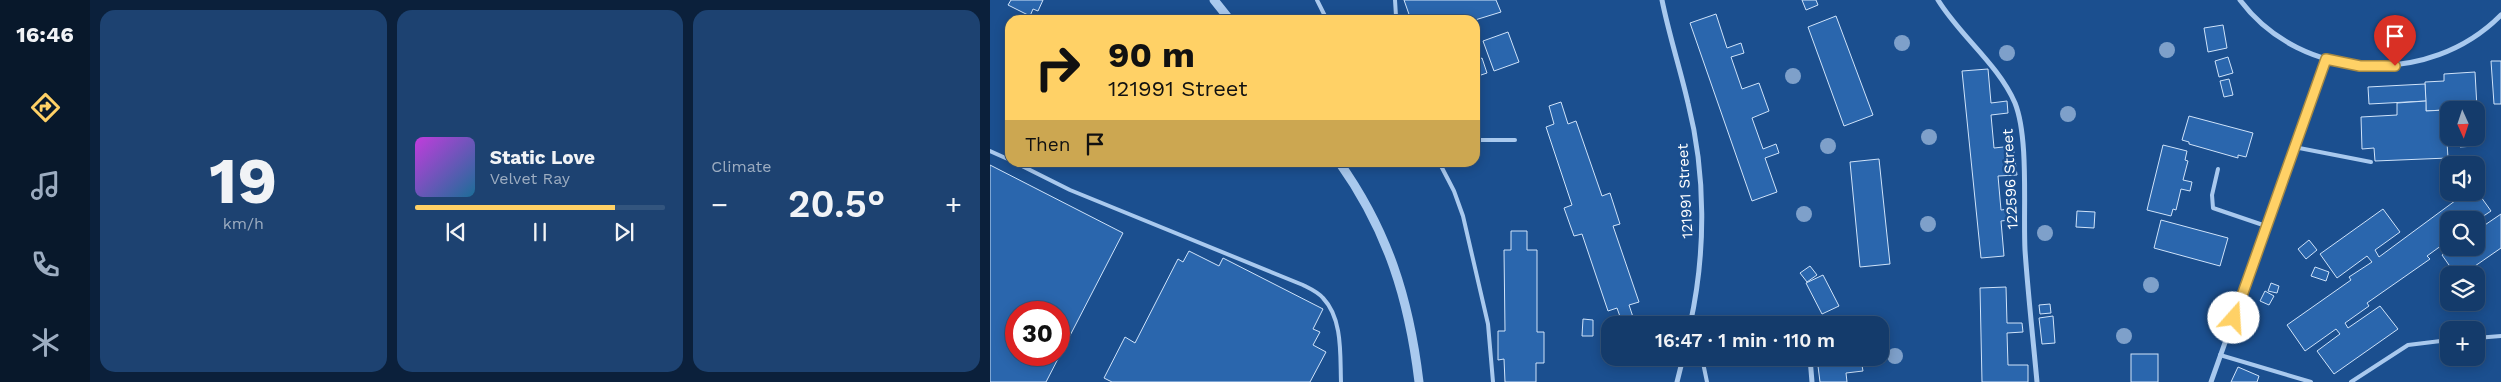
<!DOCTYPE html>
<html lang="en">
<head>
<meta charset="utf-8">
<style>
  body { margin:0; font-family:"Work Sans",sans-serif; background:#1d4271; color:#f1f3f6; height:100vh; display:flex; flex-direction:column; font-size:19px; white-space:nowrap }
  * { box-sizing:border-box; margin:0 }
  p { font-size:16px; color:#9dadc1 }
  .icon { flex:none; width:28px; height:28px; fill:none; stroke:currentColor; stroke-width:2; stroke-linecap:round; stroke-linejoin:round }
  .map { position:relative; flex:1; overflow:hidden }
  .side { display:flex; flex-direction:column; gap:10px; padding:10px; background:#0b203b; width:900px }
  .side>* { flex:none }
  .banner { position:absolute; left:15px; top:15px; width:475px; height:152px; border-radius:15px; box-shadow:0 2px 12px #0003,0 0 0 1px #33557e; background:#ffd166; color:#111; overflow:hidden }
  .needle { width:32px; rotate:177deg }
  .controls { position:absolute; left:1450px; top:101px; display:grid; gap:10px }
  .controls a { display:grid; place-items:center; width:45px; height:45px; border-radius:10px; background:#143b6b; box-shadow:0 2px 12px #0003,0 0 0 1px #33557e; font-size:25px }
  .speed { position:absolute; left:15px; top:301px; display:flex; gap:10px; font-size:25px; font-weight:700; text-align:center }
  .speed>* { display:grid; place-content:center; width:65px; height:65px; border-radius:50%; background:#143b6b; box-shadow:0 2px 12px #0003,0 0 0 1px #33557e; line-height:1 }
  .speed .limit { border:8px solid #d22; background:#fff; color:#111 }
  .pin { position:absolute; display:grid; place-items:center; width:42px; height:42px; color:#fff; margin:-51px -21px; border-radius:50% 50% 50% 0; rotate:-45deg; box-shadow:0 0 5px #0007 }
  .pin .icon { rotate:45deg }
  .me { position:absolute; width:55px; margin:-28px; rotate:19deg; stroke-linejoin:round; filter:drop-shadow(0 0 4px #0008) }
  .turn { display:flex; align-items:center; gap:18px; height:105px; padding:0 20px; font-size:22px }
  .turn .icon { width:65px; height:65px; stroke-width:2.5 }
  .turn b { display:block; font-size:35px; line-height:42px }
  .then { display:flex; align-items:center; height:48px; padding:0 20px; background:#0003; gap:10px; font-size:19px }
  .big { font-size:38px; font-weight:600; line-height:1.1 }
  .side .card { flex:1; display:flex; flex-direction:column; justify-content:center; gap:8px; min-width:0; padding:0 18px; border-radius:15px; background:#1d4271 }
  .side .dial { align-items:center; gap:0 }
  .dial b { font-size:65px; line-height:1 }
  .song { display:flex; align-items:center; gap:15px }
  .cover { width:60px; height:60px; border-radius:8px; background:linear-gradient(135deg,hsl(290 70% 55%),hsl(200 70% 35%)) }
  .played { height:5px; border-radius:2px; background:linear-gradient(90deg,#ffd166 80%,#33557e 80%) }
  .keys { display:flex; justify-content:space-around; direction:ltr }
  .heat { display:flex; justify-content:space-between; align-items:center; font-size:28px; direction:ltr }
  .side .tiles { flex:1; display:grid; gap:10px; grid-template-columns:repeat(3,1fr) }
  .trip { position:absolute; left:611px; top:316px; width:288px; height:50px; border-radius:15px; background:#143b6b; box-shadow:0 2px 12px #0003,0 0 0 1px #33557e; font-weight:600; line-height:50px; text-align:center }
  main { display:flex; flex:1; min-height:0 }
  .dock { display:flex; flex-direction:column; width:90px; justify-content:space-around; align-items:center; background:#08182b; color:#9dadc1 }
  .dock .icon { width:35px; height:35px }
  .dock .selected { color:#ffd166 }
  .dock b { font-size:22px; color:#f1f3f6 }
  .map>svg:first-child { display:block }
  .building { fill:#2a66ad; stroke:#cfe3fa; fill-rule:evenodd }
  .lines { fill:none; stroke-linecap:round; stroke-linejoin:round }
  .service { stroke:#a9c9ee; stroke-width:4 }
  .minor { stroke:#a9c9ee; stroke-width:5 }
  .tertiary { stroke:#a9c9ee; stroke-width:9 }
  .tree { fill:#7ea0ca }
  .route-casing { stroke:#a68842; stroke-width:12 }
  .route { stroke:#ffd166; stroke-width:9 }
  .labels { text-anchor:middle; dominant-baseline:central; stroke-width:5; stroke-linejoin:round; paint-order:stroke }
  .street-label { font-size:15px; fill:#fff; stroke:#1b4f8f }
</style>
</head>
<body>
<main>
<nav class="dock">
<b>16:46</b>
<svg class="icon selected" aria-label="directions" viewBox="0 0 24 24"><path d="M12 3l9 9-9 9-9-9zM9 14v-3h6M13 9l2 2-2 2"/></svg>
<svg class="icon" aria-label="music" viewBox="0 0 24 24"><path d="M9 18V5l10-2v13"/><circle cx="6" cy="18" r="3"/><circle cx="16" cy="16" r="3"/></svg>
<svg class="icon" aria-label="phone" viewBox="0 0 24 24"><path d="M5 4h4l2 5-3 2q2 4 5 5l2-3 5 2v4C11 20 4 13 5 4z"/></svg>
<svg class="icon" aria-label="climate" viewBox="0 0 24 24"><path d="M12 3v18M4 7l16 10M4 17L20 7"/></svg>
</nav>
<section class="side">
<div class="tiles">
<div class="card dial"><b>19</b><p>km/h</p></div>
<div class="card">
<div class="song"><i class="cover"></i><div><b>Static Love</b><p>Velvet Ray</p></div></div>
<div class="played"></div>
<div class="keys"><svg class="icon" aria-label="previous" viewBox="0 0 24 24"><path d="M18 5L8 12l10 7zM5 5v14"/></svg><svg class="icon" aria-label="pause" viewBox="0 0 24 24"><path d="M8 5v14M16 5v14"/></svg><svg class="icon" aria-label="next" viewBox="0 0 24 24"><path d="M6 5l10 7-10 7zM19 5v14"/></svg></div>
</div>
<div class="card"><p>Climate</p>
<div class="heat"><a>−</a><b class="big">20.5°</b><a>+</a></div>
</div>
</div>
</section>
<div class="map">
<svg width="1511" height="382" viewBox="0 0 1511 382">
  <rect width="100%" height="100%" fill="#1b4f8f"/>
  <g class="building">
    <path d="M21,0H53L48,11L43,9L40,16L18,5Z"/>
    <path d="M414,0H506L511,12L485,20H421Z"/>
    <path d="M812,0H826L828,5L816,10Z"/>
    <path d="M726,14L737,48L751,43L754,53L741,57L752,89L769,83L779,111L762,118L773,149L786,144L789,153L775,158L787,192L762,201L700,23Z"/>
    <path d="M846,16L883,115L854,126L818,27Z"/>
    <path d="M1233,25L1237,48L1218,52L1214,28Z"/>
    <path d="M518,32L529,62L504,71L493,41Z"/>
    <path d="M1238,57L1243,73L1229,77L1225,61Z"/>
    <path d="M492,58L497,73L485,77V61Z"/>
    <path d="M1501,61H1511V104H1504Z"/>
    <path d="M998,69L1001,103L1017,101L1018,113L1001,115L1004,148L1023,146L1027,175L1008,176L1011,210L1027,208L1028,219L1011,221L1014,256L991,258L972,71Z"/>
    <path d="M1485,72L1487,108L1436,111L1435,82L1454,81V74Z"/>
    <path d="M1239,79L1243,95L1234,97L1230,81Z"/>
    <path d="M1435,84L1436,101L1379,104L1378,87Z"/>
    <path d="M1436,101V111L1455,110L1458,158L1385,161L1384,148L1372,149L1371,117L1407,115V103Z"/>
    <path d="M571,102L578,124L586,121L612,196L620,193L630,224L623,226L649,302L639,305L645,323L638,325H633L627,308L618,311L592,234L584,236L574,208L582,205L556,127L564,124L559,106Z"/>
    <path d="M1457,113H1459V138H1468V142L1458,143Z"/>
    <path d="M1199,116L1263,133L1256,157L1248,155V158L1199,144V142L1192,140Z"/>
    <path d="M1469,138H1484V146L1470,147Z"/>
    <path d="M1173,145L1197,151L1195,160L1198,161L1193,180L1202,182L1200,191L1191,189L1186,210L1183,209L1181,216L1157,210Z"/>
    <path d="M889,159L900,264L870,267L860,162Z"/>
    <path d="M0,165L133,233L56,382H0ZM26,312H69V355H26Z"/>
    <path d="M1486,190L1501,211L1486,221L1459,220V240L1437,256L1440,259L1377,303L1379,306L1355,323L1358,328L1390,306L1408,329L1344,374L1327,351L1350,334L1346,329L1315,351L1297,325L1361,280L1359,277L1382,262L1377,256L1347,278L1330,254L1393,209L1410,232L1385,250L1389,257L1477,192H1486Z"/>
    <path d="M1087,211L1105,212L1104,228L1086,227Z"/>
    <path d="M1511,214V248L1472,275H1466L1452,255L1463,248H1486V231Z"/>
    <path d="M1171,220L1238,238L1230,266L1164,248Z"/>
    <path d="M521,231H537V250H547V332H554V363H546V382H515L514,359L508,360V331H515L514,250H521Z"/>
    <path d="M1319,240L1327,250L1316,259L1308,249Z"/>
    <path d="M199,251L229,266L233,258L333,309L323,329L330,332L323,345L336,352L320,382H122L114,378L135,337L145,343L188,259L193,262Z"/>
    <path d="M820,266L827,275L817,282L810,273Z"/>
    <path d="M1325,267L1339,272L1336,281L1321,276Z"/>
    <path d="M833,275L849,306L832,314L816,283Z"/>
    <path d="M1281,283L1289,286L1287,293L1278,291Z"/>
    <path d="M1016,287L1017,323H1032L1033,332L1017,333L1018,365H1038V382H992L990,288Z"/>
    <path d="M1275,291L1284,296L1279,305L1270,301Z"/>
    <path d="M1060,304L1061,313L1050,314L1049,305Z"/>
    <path d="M1063,316L1065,343L1052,344L1049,318Z"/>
    <path d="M593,319L603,320V336H592Z"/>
    <rect x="1141" y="354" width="27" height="28"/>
    <path d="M827,358H855V362L871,360L873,371L856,373L857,382H830Z"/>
    <path d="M1248,367L1269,376L1267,382H1241Z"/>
  </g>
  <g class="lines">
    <g class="service">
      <path d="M327,0L337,20"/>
      <path d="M405,0L406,16"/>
      <path d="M485,140H525"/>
      <path d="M1304,147L1381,162"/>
      <path d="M0,151L20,160"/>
      <path d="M24,162L80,190L313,285C319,288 328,292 333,298C353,319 350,355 351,382"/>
      <path d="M449,162L464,191L473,216L498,324L503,382"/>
      <path d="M1228,169L1222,195L1223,208L1276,226"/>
      <path d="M1486,338L1511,336"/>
      <path d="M1230,355L1321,382"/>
      <path d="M712,358L717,382"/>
      <path d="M1361,382L1418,345L1459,340"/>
    </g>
    <g class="minor">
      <path d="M672,0C679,35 690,68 698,103C716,174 716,253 700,325"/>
      <path d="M948,0C970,36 1008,64 1025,103C1039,138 1033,210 1035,250C1038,294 1043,338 1047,382"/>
      <path d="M1250,0C1312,83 1440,87 1511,15"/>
      <path d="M820,358L822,382"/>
      <path d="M687,382L693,358"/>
      <path d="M1221,382L1336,59"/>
    </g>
    <g class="tertiary">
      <path d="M224,0L240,20"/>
      <path d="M349,162C398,231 419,299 429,382"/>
    </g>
  </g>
  <g class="tree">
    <circle cx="912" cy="43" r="8"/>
    <circle cx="1177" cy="50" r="8"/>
    <circle cx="1017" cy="53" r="8"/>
    <circle cx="803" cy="76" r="8"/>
    <circle cx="1078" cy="114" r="8"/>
    <circle cx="939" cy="137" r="8"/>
    <circle cx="838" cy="146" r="8"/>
    <circle cx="814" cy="214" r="8"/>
    <circle cx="938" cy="224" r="8"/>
    <circle cx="1055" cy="233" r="8"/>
    <circle cx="1161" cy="285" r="8"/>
    <circle cx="1134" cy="336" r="8"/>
    <circle cx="905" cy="356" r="8"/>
  </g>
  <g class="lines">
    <defs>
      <path id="route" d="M1244,318L1336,59L1370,66H1405"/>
    </defs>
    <use href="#route" class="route-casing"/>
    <use href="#route" class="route"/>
  </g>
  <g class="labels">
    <g class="street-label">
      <text transform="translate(1020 179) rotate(-93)">122596 Street</text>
      <text transform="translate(695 191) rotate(-93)">121991 Street</text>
    </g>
  </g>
</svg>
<div class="controls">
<a><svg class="needle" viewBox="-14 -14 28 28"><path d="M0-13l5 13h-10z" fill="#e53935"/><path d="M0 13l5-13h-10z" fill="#9dadc1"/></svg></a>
<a><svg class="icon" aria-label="sound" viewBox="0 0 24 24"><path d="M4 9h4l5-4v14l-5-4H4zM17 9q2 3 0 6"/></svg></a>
<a><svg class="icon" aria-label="search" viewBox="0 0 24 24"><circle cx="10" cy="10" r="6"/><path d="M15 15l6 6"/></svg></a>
<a><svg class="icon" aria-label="layers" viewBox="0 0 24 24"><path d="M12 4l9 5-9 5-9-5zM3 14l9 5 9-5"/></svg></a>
<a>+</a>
</div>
<div class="speed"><div class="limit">30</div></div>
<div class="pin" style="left:1405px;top:66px;background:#d93025"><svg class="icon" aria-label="arrive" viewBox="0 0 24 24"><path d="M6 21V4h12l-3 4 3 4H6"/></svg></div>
<svg class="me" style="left:1244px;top:318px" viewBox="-20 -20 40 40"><circle r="19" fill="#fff"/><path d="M0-13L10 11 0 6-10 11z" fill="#ffd166"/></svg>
<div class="trip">16:47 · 1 min · 110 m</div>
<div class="banner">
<div class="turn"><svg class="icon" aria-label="right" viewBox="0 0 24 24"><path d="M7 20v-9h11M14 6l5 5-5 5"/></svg><div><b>90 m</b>121991 Street</div></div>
<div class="then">Then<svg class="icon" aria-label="arrive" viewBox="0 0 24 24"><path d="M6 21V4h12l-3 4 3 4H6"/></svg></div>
</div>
</div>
</main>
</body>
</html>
